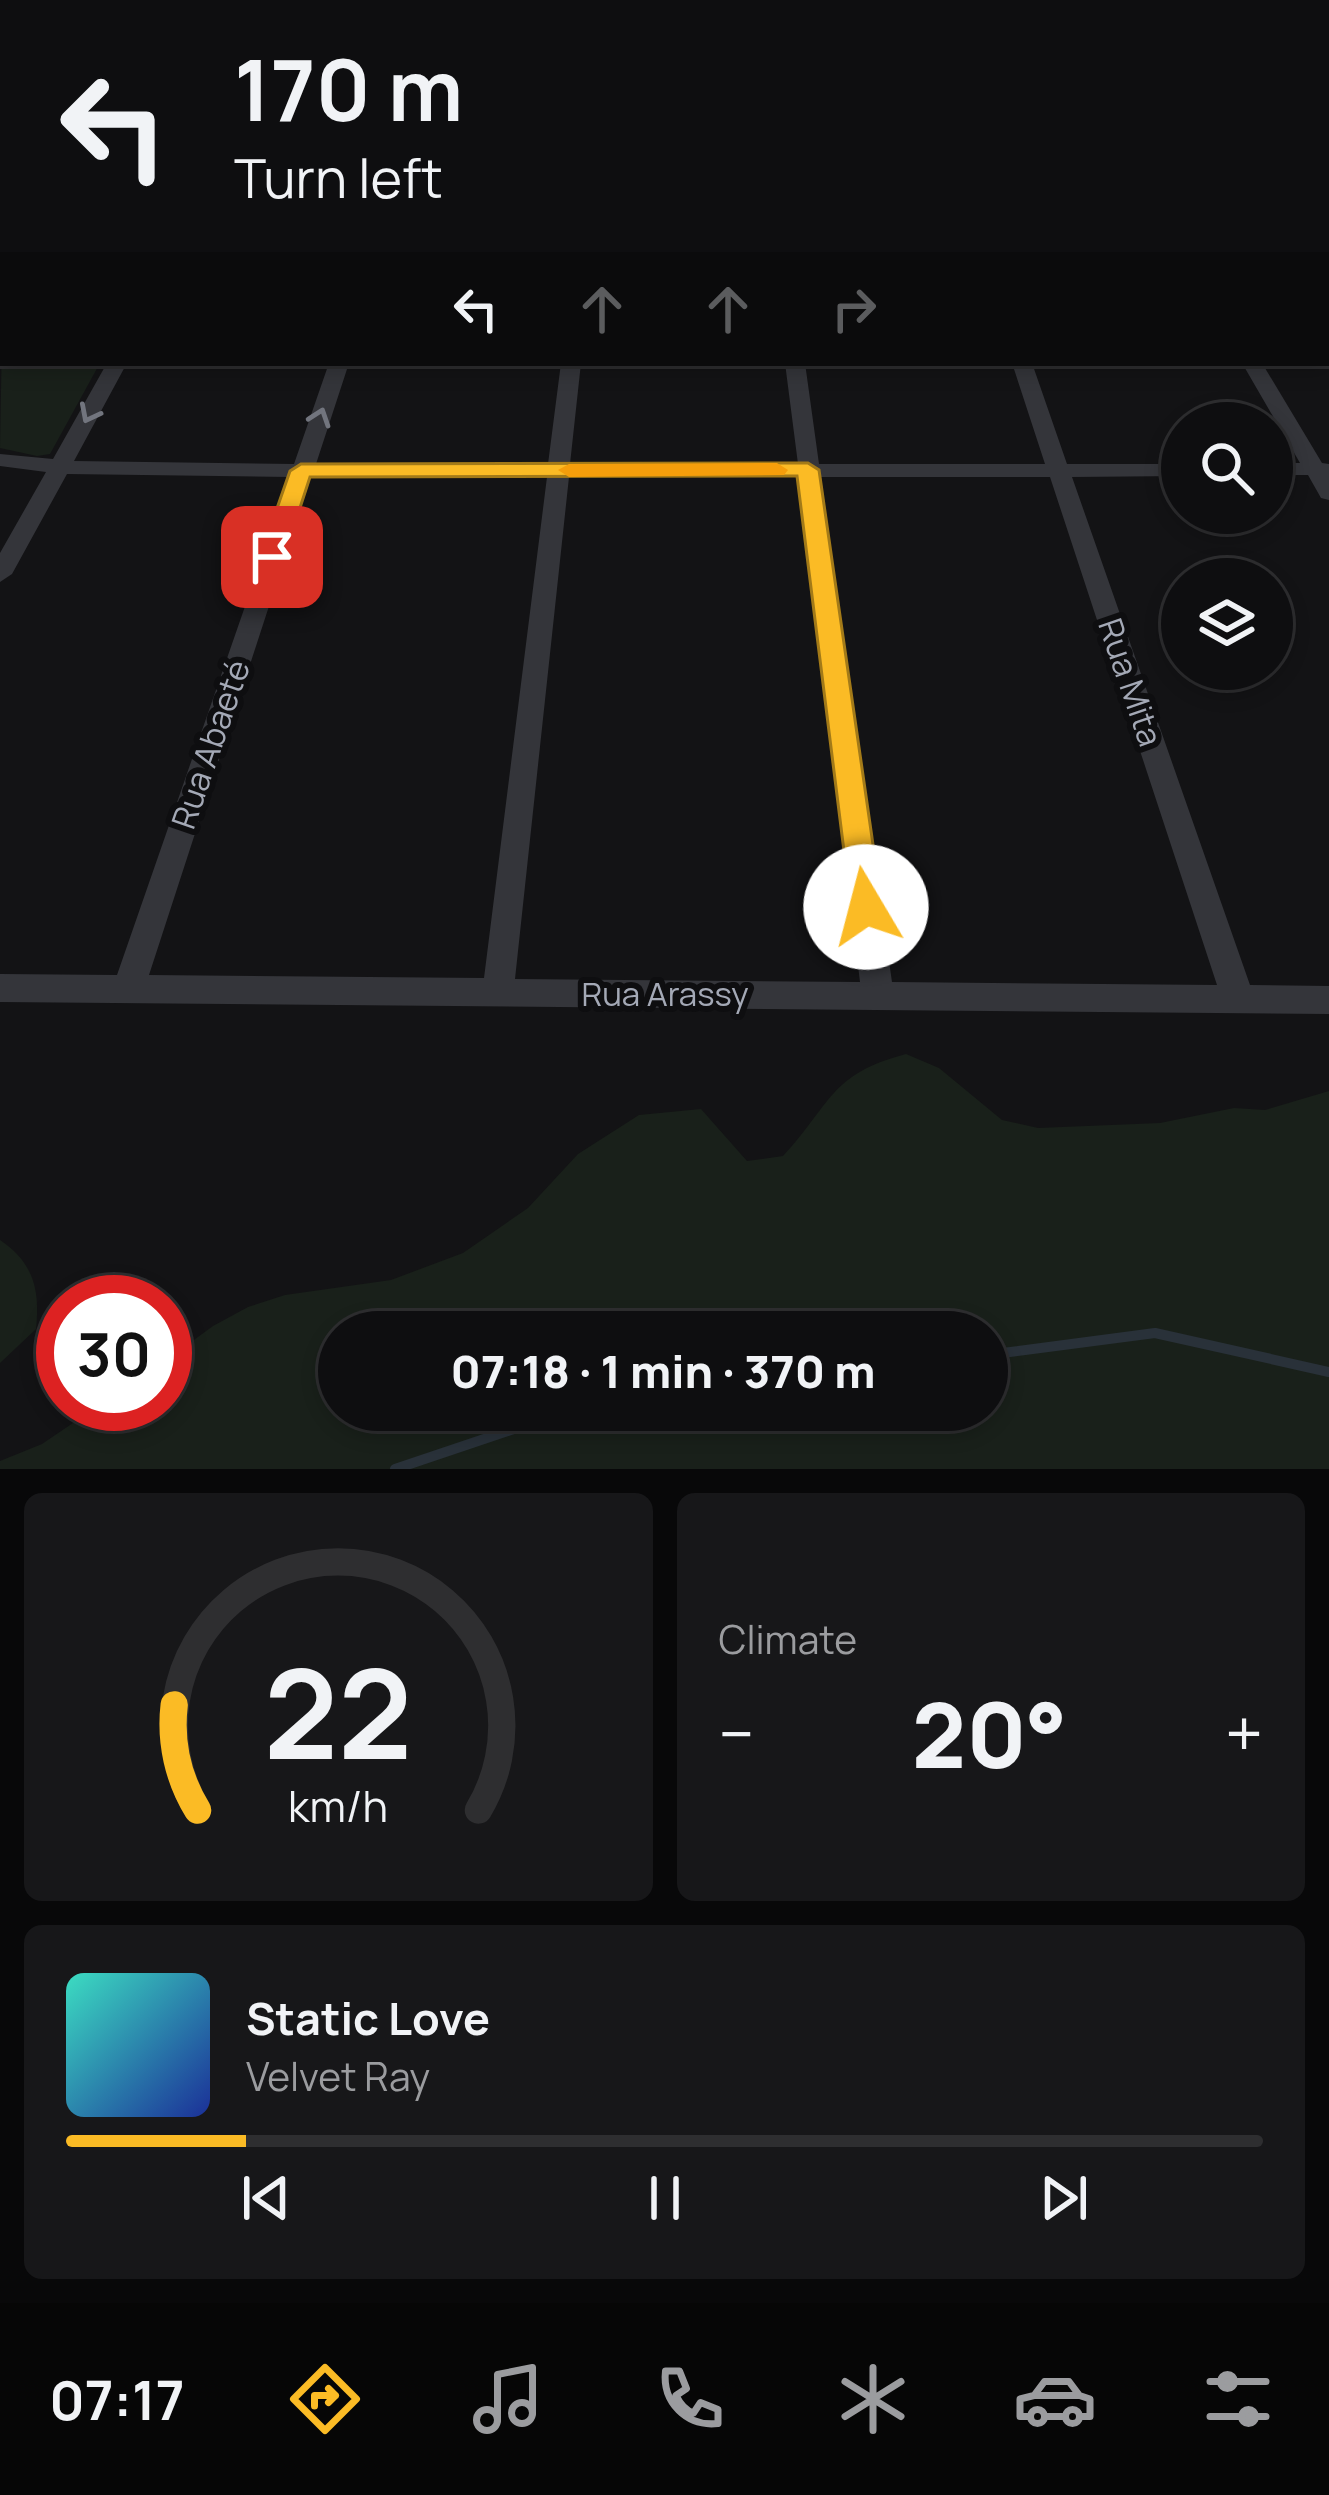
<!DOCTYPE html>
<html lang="en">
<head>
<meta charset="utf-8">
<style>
  body { margin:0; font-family:Manrope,sans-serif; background:#171719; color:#f1f3f6; height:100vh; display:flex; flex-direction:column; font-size:45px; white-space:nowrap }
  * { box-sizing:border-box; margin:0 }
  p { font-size:39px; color:#9b9c9f }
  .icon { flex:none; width:66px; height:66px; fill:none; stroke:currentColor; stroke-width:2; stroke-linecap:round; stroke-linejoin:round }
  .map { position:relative; height:1469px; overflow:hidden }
  .panel { display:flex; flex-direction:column; gap:24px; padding:24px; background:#080809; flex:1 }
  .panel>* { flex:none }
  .banner { position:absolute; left:0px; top:0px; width:1329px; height:366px; box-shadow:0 6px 18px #0003,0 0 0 3px #2e2e30; background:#0e0e10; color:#f1f3f6; overflow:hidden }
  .fabs { position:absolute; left:1161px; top:402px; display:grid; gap:24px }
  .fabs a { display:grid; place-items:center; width:132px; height:132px; border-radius:50%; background:#0e0e10; box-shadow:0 6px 18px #0003,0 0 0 3px #2e2e30; font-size:60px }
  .speed { position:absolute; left:36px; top:1275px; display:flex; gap:24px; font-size:60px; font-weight:700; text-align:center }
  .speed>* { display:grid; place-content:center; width:156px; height:156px; border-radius:50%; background:#0e0e10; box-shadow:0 6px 18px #0003,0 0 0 3px #2e2e30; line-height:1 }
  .speed .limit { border:18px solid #d22; background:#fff; color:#111 }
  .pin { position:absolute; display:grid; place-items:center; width:102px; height:102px; color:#fff; margin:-51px; border-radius:24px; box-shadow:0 6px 18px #0006 }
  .me { position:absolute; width:132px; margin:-66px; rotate:352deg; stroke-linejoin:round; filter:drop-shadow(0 0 9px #0008) }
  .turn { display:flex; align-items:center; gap:42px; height:252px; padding:0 36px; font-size:54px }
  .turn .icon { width:156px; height:156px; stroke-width:2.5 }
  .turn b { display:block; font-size:84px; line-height:102px }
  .lanes { display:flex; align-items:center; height:114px; padding:0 36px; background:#0003; justify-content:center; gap:60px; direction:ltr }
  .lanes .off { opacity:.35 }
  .big { font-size:90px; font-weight:800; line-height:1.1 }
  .panel .widget { flex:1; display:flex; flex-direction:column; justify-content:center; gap:18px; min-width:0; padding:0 42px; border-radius:18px; background:#171719 }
  .panel .dial { align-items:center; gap:0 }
  .dial svg { height:312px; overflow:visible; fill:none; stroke:#2e2e30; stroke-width:7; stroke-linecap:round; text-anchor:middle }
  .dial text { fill:#f1f3f6; stroke:none }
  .song { display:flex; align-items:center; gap:36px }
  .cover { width:144px; height:144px; border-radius:18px; background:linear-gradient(135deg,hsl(170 70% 55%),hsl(230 70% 35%)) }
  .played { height:12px; border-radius:6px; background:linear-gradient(90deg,#fbbb25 15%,#2e2e30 15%) }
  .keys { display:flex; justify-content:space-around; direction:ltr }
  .heat { display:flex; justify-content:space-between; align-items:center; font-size:66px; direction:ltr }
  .panel .tiles { flex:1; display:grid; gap:24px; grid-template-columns:1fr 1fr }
  .widget:last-child { grid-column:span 2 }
  .trip { position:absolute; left:318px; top:1311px; width:690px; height:120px; border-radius:60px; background:#0e0e10; box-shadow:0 6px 18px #0003,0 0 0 3px #2e2e30; font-weight:800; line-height:120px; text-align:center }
  .tabs { display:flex; height:192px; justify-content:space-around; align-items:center; background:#060606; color:#9b9c9f }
  .tabs .icon { width:84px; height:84px }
  .tabs .current { color:#fbbb25 }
  .tabs b { font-size:54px; color:#f1f3f6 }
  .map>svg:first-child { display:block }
  .green { fill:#19201a; fill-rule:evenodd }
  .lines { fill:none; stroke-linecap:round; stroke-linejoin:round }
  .stream { stroke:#293139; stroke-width:10 }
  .building { fill:#3b3c41; stroke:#4c4d53; stroke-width:3 }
  .minor { fill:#34353a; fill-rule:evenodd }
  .secondary { fill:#42434a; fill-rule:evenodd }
  .oneway { stroke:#72757e }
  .route { fill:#fbbb25; stroke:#a37a18; stroke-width:3 }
  .slow { fill:#f59e0b }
  .labels { text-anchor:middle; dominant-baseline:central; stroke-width:12; stroke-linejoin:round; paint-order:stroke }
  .street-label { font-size:33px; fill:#a4a9b6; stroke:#0e0e10 }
</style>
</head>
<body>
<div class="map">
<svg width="1329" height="1469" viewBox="0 0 1329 1469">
  <rect width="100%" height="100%" fill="#131315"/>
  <g class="green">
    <path d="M3,275V363H100L50,454L37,456L0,448Z"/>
    <path d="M906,1054L939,1068L1002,1120L1038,1128L1160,1123L1234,1108L1265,1110L1329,1091V1469H0V1461L42,1444L101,1404H165V1361L213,1326L248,1307L285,1295L391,1280L463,1253L528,1208L578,1154L639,1115L701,1109L747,1161L783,1156C831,1105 829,1074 906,1054ZM987,1332V1410H339V1332Z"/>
    <path d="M0,1240C34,1263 40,1290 36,1329L0,1363Z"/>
  </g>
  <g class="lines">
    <g class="stream">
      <path d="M987,1355L1155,1333L1329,1372"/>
      <path d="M395,1469L570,1410"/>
    </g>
  </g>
  <g class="building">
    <path d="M657,0H749L745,3H658Z"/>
    <path d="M955,0H1057L1059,3H959Z"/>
  </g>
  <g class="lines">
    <g class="minor">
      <path d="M137,0H149L151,3H139Z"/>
      <path d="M633,0H648L631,3Z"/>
      <rect x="1106" y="0" width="12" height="3"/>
      <path d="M1238,0H1252L1254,3H1240Z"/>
      <path d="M1326,55L1329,56V66L1326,65Z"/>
      <rect x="1326" y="141" width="3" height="10"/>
      <path d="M1326,187L1329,188V200L1326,199Z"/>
      <path d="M107,363H127L74,461L294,464L329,363H349L316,464H548L561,363H581L570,464H798L785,363H805L819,464H1045L1012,363H1032L1067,464H1182V476L1072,477L1250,985L1329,986V1014L0,1002V974L117,975L290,477L67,474L12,574L0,582V553L46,472L0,466V454L53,459ZM311,477H547L484,978L149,975ZM569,477H799L860,982L515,979ZM821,477H1050L1217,985L892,982Z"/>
      <path d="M1242,363H1262L1322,463L1329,464V500L1321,498L1308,475H1272V463H1300Z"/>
    </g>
    <g class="secondary">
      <path d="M1033,0H1072L1031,3Z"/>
      <rect x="0" y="93" width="3" height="12"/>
    </g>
  </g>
  <defs><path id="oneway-chevron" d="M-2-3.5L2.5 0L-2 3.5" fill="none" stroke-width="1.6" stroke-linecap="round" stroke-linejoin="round" transform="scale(3)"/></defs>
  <g class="oneway">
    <use href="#oneway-chevron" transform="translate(89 414) rotate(117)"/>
    <use href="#oneway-chevron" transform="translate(320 417) rotate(-71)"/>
  </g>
  <path class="route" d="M808,463L819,470L882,907L877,916L866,920L855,916L851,907L797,476L310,477L284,557L272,565L260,557L290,471L301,464Z"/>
  <path class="slow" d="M777,463L788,470L784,475L569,477L558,470L569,464Z"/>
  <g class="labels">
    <g class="street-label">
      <text transform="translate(1131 682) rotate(71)">Rua Mita</text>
      <text transform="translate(210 744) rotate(-71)">Rua Abaeté</text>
      <text x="665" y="993">Rua Arassy</text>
    </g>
  </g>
</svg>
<div class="fabs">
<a><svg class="icon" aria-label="search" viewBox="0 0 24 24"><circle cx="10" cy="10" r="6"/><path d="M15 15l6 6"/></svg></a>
<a><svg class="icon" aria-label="layers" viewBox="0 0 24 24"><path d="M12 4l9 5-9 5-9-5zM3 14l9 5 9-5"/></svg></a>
</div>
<div class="speed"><div class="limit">30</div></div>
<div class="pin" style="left:272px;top:557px;background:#d93025"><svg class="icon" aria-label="arrive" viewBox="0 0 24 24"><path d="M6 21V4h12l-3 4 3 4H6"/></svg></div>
<svg class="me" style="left:866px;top:907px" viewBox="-20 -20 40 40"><circle r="19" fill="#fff"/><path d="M0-13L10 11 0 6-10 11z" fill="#fbbb25"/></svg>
<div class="trip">07:18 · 1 min · 370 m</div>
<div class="banner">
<div class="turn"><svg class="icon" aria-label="left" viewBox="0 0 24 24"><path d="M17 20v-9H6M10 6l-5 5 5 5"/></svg><div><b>170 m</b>Turn left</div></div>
<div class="lanes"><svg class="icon" aria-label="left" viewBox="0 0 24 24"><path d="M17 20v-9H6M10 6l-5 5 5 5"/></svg><svg class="icon off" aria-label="ahead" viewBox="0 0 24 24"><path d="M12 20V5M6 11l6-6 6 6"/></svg><svg class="icon off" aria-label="ahead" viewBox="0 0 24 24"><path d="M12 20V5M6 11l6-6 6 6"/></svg><svg class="icon off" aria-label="right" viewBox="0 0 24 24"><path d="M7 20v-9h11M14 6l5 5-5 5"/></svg></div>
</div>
</div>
<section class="panel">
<div class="tiles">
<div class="widget dial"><svg viewBox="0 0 100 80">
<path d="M14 69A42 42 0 1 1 86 69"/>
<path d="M14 69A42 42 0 0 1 8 42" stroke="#fbbb25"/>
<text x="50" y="56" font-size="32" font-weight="700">22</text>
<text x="50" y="72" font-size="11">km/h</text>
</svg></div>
<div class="widget"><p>Climate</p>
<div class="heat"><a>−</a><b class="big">20°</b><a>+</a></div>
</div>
<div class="widget">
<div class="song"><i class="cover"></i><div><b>Static Love</b><p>Velvet Ray</p></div></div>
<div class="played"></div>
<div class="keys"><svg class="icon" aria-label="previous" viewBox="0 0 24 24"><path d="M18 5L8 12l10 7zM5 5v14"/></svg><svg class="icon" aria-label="pause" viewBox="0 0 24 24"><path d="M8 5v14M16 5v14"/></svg><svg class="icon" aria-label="next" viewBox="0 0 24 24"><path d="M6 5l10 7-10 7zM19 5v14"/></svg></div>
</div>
</div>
</section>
<nav class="tabs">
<b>07:17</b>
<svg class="icon current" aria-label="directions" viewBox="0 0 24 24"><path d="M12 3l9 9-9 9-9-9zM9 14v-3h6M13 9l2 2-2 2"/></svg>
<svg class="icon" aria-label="music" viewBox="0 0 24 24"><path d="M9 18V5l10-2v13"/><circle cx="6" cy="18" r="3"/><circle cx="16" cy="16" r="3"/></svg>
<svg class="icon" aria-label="phone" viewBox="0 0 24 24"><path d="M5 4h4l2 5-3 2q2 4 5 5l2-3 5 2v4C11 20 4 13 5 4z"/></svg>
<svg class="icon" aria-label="climate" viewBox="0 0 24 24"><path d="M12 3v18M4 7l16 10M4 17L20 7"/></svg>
<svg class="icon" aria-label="car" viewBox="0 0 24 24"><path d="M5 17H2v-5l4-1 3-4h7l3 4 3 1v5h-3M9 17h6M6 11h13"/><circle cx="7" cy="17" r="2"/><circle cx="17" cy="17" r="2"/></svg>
<svg class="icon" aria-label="filters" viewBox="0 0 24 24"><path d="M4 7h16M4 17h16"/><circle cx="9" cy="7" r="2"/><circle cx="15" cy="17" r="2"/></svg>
</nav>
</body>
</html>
